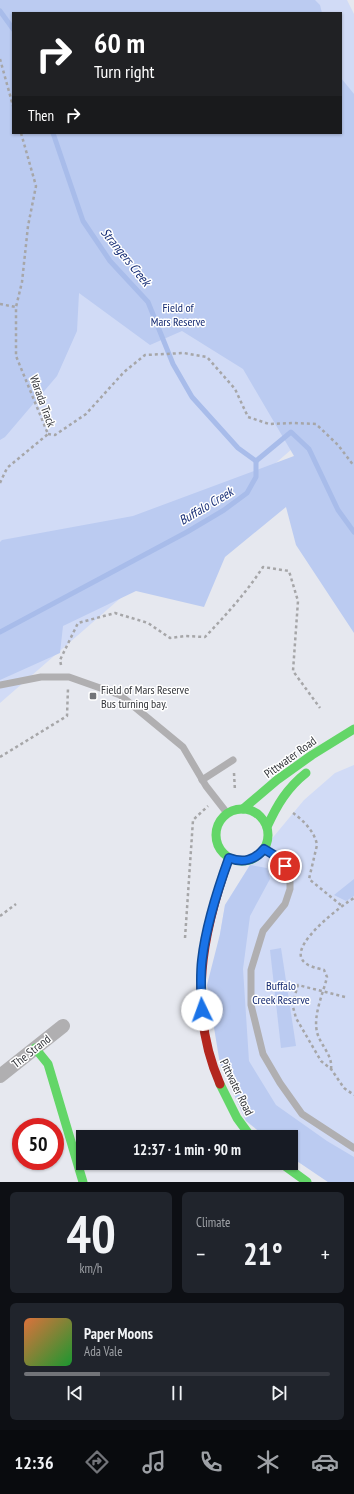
<!DOCTYPE html>
<html lang="en">
<head>
<meta charset="utf-8">
<style>
  body { margin:0; font-family:"PT Sans Narrow",sans-serif; background:#20242c; color:#f1f3f6; height:100vh; display:flex; flex-direction:column; font-size:15px; white-space:nowrap }
  * { box-sizing:border-box; margin:0 }
  p { font-size:13px; color:#9ea1a6 }
  .icon { flex:none; width:22px; height:22px; fill:none; stroke:currentColor; stroke-width:2; stroke-linecap:round; stroke-linejoin:round }
  .map { position:relative; height:1182px; overflow:hidden }
  .side { display:flex; flex-direction:column; gap:10px; padding:10px; background:#0d0f14; flex:1 }
  .side>* { flex:none }
  .banner { position:absolute; left:12px; top:12px; width:330px; height:122px; border-radius:0px; box-shadow:0 1px 3px #0004; background:#202124; color:#fff; overflow:hidden }
  .speed { position:absolute; left:12px; top:1118px; display:flex; gap:8px; font-size:20px; font-weight:700; text-align:center }
  .speed>* { display:grid; place-content:center; width:52px; height:52px; border-radius:50%; background:#171b24; box-shadow:0 1px 3px #0004; line-height:1 }
  .speed .limit { border:6px solid #d22; background:#fff; color:#111 }
  .pin { position:absolute; display:grid; place-items:center; width:34px; height:34px; color:#fff; margin:-17px; border:2px solid #fff; border-radius:50%; box-shadow:0 1px 4px #0007 }
  .me { position:absolute; width:44px; margin:-22px; rotate:357deg; stroke-linejoin:round; filter:drop-shadow(0 0 3px #0008) }
  .turn { display:flex; align-items:center; gap:14px; height:84px; padding:0 16px; font-size:18px }
  .turn .icon { width:52px; height:52px; stroke-width:2.5 }
  .turn b { display:block; font-size:28px; line-height:34px }
  .then { display:flex; align-items:center; height:38px; padding:0 16px; background:#0003; gap:8px; font-size:15px }
  .big { font-size:30px; font-weight:700; line-height:1.1 }
  .side .card { flex:1; display:flex; flex-direction:column; justify-content:center; gap:6px; min-width:0; padding:0 14px; border-radius:6px; background:#20242c }
  .side .dial { align-items:center; gap:0 }
  .dial b { font-size:52px; line-height:1 }
  .song { display:flex; align-items:center; gap:12px }
  .cover { width:48px; height:48px; border-radius:6px; background:linear-gradient(135deg,hsl(20 70% 55%),hsl(130 70% 35%)) }
  .played { height:4px; border-radius:2px; background:linear-gradient(90deg,#727479 25%,#363941 25%) }
  .keys { display:flex; justify-content:space-around; direction:ltr }
  .heat { display:flex; justify-content:space-between; align-items:center; font-size:22px; direction:ltr }
  .side .tiles { flex:1; display:grid; gap:10px; grid-template-columns:1fr 1fr }
  .card:last-child { grid-column:span 2 }
  .trip { position:absolute; left:76px; top:1130px; width:222px; height:40px; border-radius:0px; background:#171b24; box-shadow:0 1px 3px #0004; font-weight:700; line-height:40px; text-align:center }
  .dock { display:flex; height:64px; justify-content:space-around; align-items:center; background:#090b0e; color:#9ea1a6 }
  .dock .icon { width:28px; height:28px }
  .dock .current { color:#727479 }
  .dock b { font-size:18px; color:#f1f3f6 }
  .map>svg:first-child { display:block }
  .green { fill:#d1dbf6; fill-rule:evenodd }
  .forest { fill:#bbcbf1 }
  .lines { fill:none; stroke-linecap:round; stroke-linejoin:round }
  .stream { stroke:#a8bcea; stroke-width:5 }
  .path { stroke:#a6a6a8; stroke-width:2.5; stroke-dasharray:3 3; stroke-linecap:butt }
  .lane { stroke:#b0afb1; stroke-width:7 }
  .street { stroke:#b0afb1; stroke-width:14 }
  .fast { stroke:#63d668; stroke-width:9 }
  .jam { stroke:#b3261e; stroke-width:9 }
  .route-casing { stroke:#114b97; stroke-width:10 }
  .route { stroke:#1a73e8; stroke-width:7 }
  .poi-dot { fill:#727479; stroke:#fff; stroke-width:1.5 }
  .labels { text-anchor:middle; dominant-baseline:central; stroke-width:3; stroke-linejoin:round; paint-order:stroke }
  .park-label { font-size:12px; fill:#142a71; stroke:#fff }
  .street-label { font-size:12px; fill:#33353a; stroke:#fff }
  .poi-label { font-size:12px; fill:#33353a; stroke:#fff; text-anchor:start }
  .water-label { font-size:13px; font-style:italic; fill:#172e76; stroke:#fff }
</style>
</head>
<body>
<div class="map">
<svg width="354" height="1182" viewBox="0 0 354 1182">
  <rect width="100%" height="100%" fill="#e6e8ef"/>
  <g class="green">
    <path d="M0,0H347L354,14V479L316,428L0,703ZM13,13H341V133H13Z"/>
    <path d="M354,765V1182H328L291,1157V1137H266L220,934L225,905L250,865L304,800L335,773Z"/>
  </g>
  <g class="forest">
    <path d="M0,0H315L320,5L322,13H13V133H341V78L354,94V633L296,545L286,507L225,557L204,607L136,591L63,626L60,653L0,680V542L2,540L133,516L294,456L243,369L182,331L150,345L79,293L77,331L57,376L5,437L0,440Z"/>
    <path d="M250,865L267,868L270,879L250,916L243,969L249,1061L276,1105L327,1141L354,1157V1182H328L291,1157V1137H266L246,1121L220,1064L207,985L220,934L225,905Z"/>
    <path d="M354,879V896L346,901L334,895Z"/>
    <path d="M281,948L296,1046L281,1048L270,950Z"/>
  </g>
  <g class="lines">
    <g class="stream">
      <path d="M0,11L13,29"/>
      <path d="M53,133L83,221L110,261L148,302L173,364L192,397L238,448L256,461"/>
      <path d="M256,461L291,432L309,449L338,510L354,532"/>
      <path d="M0,632L187,532L224,510L247,493L256,477V461"/>
    </g>
    <g class="path">
      <path d="M0,59L13,106"/>
      <path d="M0,304L16,307"/>
      <path d="M48,434L55,435L86,414L124,372L145,355L184,353L207,357L235,389L248,417L269,424L292,423L316,424L338,445L354,466"/>
      <path d="M0,483L7,468L48,434L16,356V307L22,282L28,226L36,186L21,133"/>
      <path d="M61,665L60,660L78,623L115,613L148,623L170,638L185,636L205,637C226,615 246,593 263,567L289,571L298,601L293,671L320,708"/>
      <path d="M0,757L67,716L68,688"/>
      <path d="M234,773L235,791"/>
      <path d="M293,813C303,820 315,832 317,845L309,879L342,906"/>
      <path d="M0,916L16,904"/>
      <path d="M185,938L193,820L208,806"/>
      <path d="M345,997L298,985L295,995L293,1007L296,1018L321,1061L331,1069L344,1088L354,1095"/>
      <path d="M331,1069C333,1055 320,1045 317,1032C313,1015 323,994 327,977L324,970C317,968 305,966 302,959C292,943 342,905 354,898"/>
    </g>
    <g class="lane">
      <path d="M0,685L41,677H69L120,695L183,747L206,786L227,813"/>
      <path d="M202,780L233,760"/>
      <path d="M264,849L279,858L290,874V889L285,904L263,931L251,970V1005L263,1054L280,1083L302,1114L354,1148"/>
    </g>
    <path class="street" d="M0,1076L63,1026"/>
    <g class="fast">
      <circle cx="242" cy="835" r="26"/>
      <path d="M243,809L277,780L312,755L354,729"/>
      <path d="M267,827C277,805 287,788 306,773"/>
      <path d="M35,1048L48,1064L83,1182"/>
      <path d="M220,1084L237,1118L251,1137"/>
      <path d="M281,1163L307,1182"/>
    </g>
    <path class="jam" d="M220,1084C187,1008 202,934 229,858"/>
  </g>
  <g class="lines">
    <defs>
      <path id="route" d="M202,1010C201,993 200,977 202,960C206,925 217,891 229,858C243,863 254,861 264,849L279,858L285,866"/>
    </defs>
    <use href="#route" class="route-casing"/>
    <use href="#route" class="route"/>
  </g>
  <rect class="poi-dot" x="89" y="692" width="8" height="8" rx="2"/>
  <g class="labels">
    <g class="park-label">
      <text x="178" y="307">Field of<tspan x="178" dy="14">Mars Reserve</tspan></text>
      <text x="281" y="985">Buffalo<tspan x="281" dy="14">Creek Reserve</tspan></text>
    </g>
    <g class="street-label">
      <text transform="translate(43 401) rotate(70)">Warada Track</text>
      <text transform="translate(290 757) rotate(-36)">Pittwater Road</text>
      <text transform="translate(31 1051) rotate(-38)">The Strand</text>
      <text transform="translate(237 1087) rotate(64)">Pittwater Road</text>
    </g>
    <g class="poi-label">
      <text x="101" y="689">Field of Mars Reserve<tspan x="101" dy="14">Bus turning bay.</tspan></text>
    </g>
    <g class="water-label">
      <text transform="translate(126 257) rotate(51)">Strangers Creek</text>
      <text transform="translate(206 506) rotate(-31)">Buffalo Creek</text>
    </g>
  </g>
</svg>
<div class="speed"><div class="limit">50</div></div>
<div class="pin" style="left:285px;top:866px;background:#d93025"><svg class="icon" aria-label="arrive" viewBox="0 0 24 24"><path d="M6 21V4h12l-3 4 3 4H6"/></svg></div>
<svg class="me" style="left:202px;top:1010px" viewBox="-20 -20 40 40"><circle r="19" fill="#fff"/><path d="M0-13L10 11 0 6-10 11z" fill="#1a73e8"/></svg>
<div class="trip">12:37 · 1 min · 90 m</div>
<div class="banner">
<div class="turn"><svg class="icon" aria-label="right" viewBox="0 0 24 24"><path d="M7 20v-9h11M14 6l5 5-5 5"/></svg><div><b>60 m</b>Turn right</div></div>
<div class="then">Then<svg class="icon" aria-label="right" viewBox="0 0 24 24"><path d="M7 20v-9h11M14 6l5 5-5 5"/></svg></div>
</div>
</div>
<section class="side">
<div class="tiles">
<div class="card dial"><b>40</b><p>km/h</p></div>
<div class="card"><p>Climate</p>
<div class="heat"><a>−</a><b class="big">21°</b><a>+</a></div>
</div>
<div class="card">
<div class="song"><i class="cover"></i><div><b>Paper Moons</b><p>Ada Vale</p></div></div>
<div class="played"></div>
<div class="keys"><svg class="icon" aria-label="previous" viewBox="0 0 24 24"><path d="M18 5L8 12l10 7zM5 5v14"/></svg><svg class="icon" aria-label="pause" viewBox="0 0 24 24"><path d="M8 5v14M16 5v14"/></svg><svg class="icon" aria-label="next" viewBox="0 0 24 24"><path d="M6 5l10 7-10 7zM19 5v14"/></svg></div>
</div>
</div>
</section>
<nav class="dock">
<b>12:36</b>
<svg class="icon current" aria-label="directions" viewBox="0 0 24 24"><path d="M12 3l9 9-9 9-9-9zM9 14v-3h6M13 9l2 2-2 2"/></svg>
<svg class="icon" aria-label="music" viewBox="0 0 24 24"><path d="M9 18V5l10-2v13"/><circle cx="6" cy="18" r="3"/><circle cx="16" cy="16" r="3"/></svg>
<svg class="icon" aria-label="phone" viewBox="0 0 24 24"><path d="M5 4h4l2 5-3 2q2 4 5 5l2-3 5 2v4C11 20 4 13 5 4z"/></svg>
<svg class="icon" aria-label="climate" viewBox="0 0 24 24"><path d="M12 3v18M4 7l16 10M4 17L20 7"/></svg>
<svg class="icon" aria-label="car" viewBox="0 0 24 24"><path d="M5 17H2v-5l4-1 3-4h7l3 4 3 1v5h-3M9 17h6M6 11h13"/><circle cx="7" cy="17" r="2"/><circle cx="17" cy="17" r="2"/></svg>
</nav>
</body>
</html>
